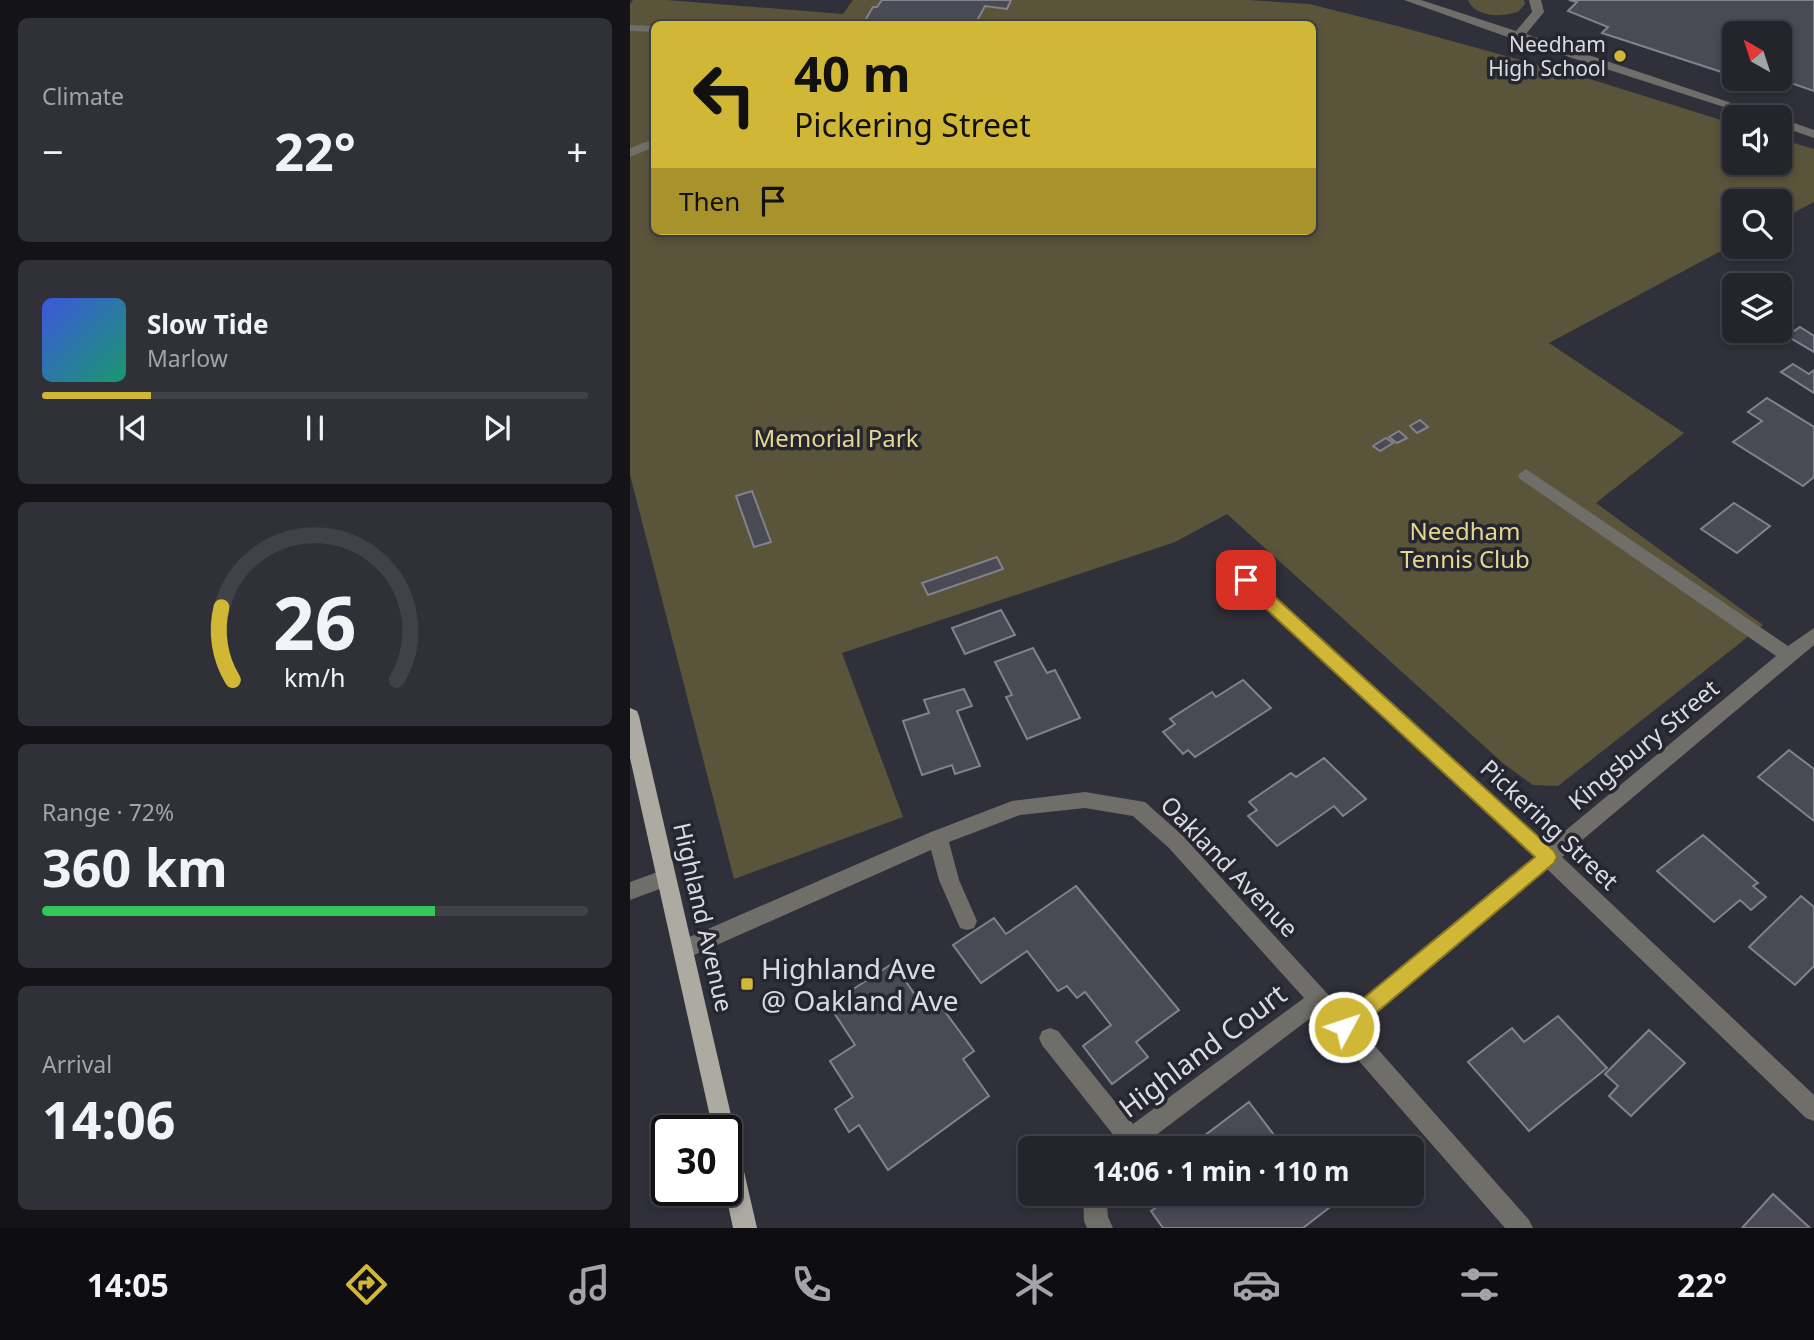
<!DOCTYPE html>
<html lang="en">
<head>
<meta charset="utf-8">
<style>
  body { margin:0; font-family:"Noto Sans",sans-serif; background:#303038; color:#f1f3f6; height:100vh; display:flex; flex-direction:column; font-size:26px; white-space:nowrap }
  * { box-sizing:border-box; margin:0 }
  p { font-size:23px; color:#a3a4a9 }
  .icon { flex:none; width:38px; height:38px; fill:none; stroke:currentColor; stroke-width:2; stroke-linecap:round; stroke-linejoin:round }
  .map { position:relative; flex:1; overflow:hidden }
  .sheet { display:flex; flex-direction:column; gap:18px; padding:18px; background:#141418; width:630px }
  .sheet>* { flex:none }
  .banner { position:absolute; left:21px; top:21px; width:665px; height:214px; border-radius:10px; box-shadow:0 4px 10px #0003,0 0 0 2px #414148; background:#d1b736; color:#111; overflow:hidden }
  .needle { width:46px; rotate:321deg }
  .buttons { position:absolute; left:1092px; top:21px; display:grid; gap:14px }
  .buttons a { display:grid; place-items:center; width:70px; height:70px; border-radius:10px; background:#24242c; box-shadow:0 4px 10px #0003,0 0 0 2px #414148; font-size:35px }
  .speed { position:absolute; left:21px; top:1115px; display:flex; gap:14px; font-size:35px; font-weight:700; text-align:center }
  .speed>* { display:grid; place-content:center; width:91px; height:91px; border-radius:50%; background:#24242c; box-shadow:0 4px 10px #0003,0 0 0 2px #414148; line-height:1 }
  .speed .limit { border:4px solid #111; border-radius:10px; background:#fff; color:#111 }
  .pin { position:absolute; display:grid; place-items:center; width:60px; height:60px; color:#fff; margin:-30px; border-radius:14px; box-shadow:0 4px 10px #0006 }
  .me { position:absolute; width:77px; margin:-38px; rotate:50deg; stroke-linejoin:round; filter:drop-shadow(0 0 5px #0008) }
  .turn { display:flex; align-items:center; gap:24px; height:147px; padding:0 28px; font-size:32px }
  .turn .icon { width:91px; height:91px; stroke-width:2.5 }
  .turn b { display:block; font-size:49px; line-height:60px }
  .then { display:flex; align-items:center; height:66px; padding:0 28px; background:#0003; gap:14px; font-size:26px }
  .big { font-size:52px; font-weight:700; line-height:1.1 }
  .sheet .widget { flex:1; display:flex; flex-direction:column; justify-content:center; gap:10px; min-width:0; padding:0 24px; border-radius:10px; background:#303038 }
  .sheet .dial { align-items:center; gap:0 }
  .dial svg { height:182px; overflow:visible; fill:none; stroke:#414148; stroke-width:7; stroke-linecap:round; text-anchor:middle }
  .dial text { fill:#f1f3f6; stroke:none }
  .song { display:flex; align-items:center; gap:21px }
  .cover { width:84px; height:84px; border-radius:10px; background:linear-gradient(135deg,hsl(230 70% 55%),hsl(160 70% 35%)) }
  .played { height:7px; border-radius:4px; background:linear-gradient(90deg,#d1b736 20%,#414148 20%) }
  .keys { display:flex; justify-content:space-around; direction:ltr }
  .heat { display:flex; justify-content:space-between; align-items:center; font-size:38px; direction:ltr }
  .charge { height:10px; border-radius:5px; background:linear-gradient(90deg,#34c759 72%,#414148 0) }
  .trip { position:absolute; left:388px; top:1136px; width:406px; height:70px; border-radius:10px; background:#24242c; box-shadow:0 4px 10px #0003,0 0 0 2px #414148; font-weight:700; line-height:70px; text-align:center }
  .dock { display:flex; height:112px; justify-content:space-around; align-items:center; background:#0e0e12; color:#a3a4a9 }
  .dock .icon { width:49px; height:49px }
  .dock .on { color:#d1b736 }
  .dock b { font-size:32px; color:#f1f3f6 }
  main { display:flex; flex:1; min-height:0 }
  .map>svg:first-child { display:block }
  .green { fill:#59543a; fill-rule:evenodd }
  .building { fill:#494a54; stroke:#82828e; stroke-width:2 }
  .lines { fill:none; stroke-linecap:round; stroke-linejoin:round }
  .minor { fill:#6f6e69; fill-rule:evenodd }
  .major { fill:#adaba1; fill-rule:evenodd }
  .route { fill:#d1b736; stroke:#887723; stroke-width:2 }
  .poi-dot { fill:#d1b736; stroke:#262630; stroke-width:2.5 }
  .labels { text-anchor:middle; dominant-baseline:central; stroke-width:7; stroke-linejoin:round; paint-order:stroke }
  .far-poi-label { font-size:21px; fill:#dadae1; stroke:#262630; text-anchor:end }
  .park-label { font-size:24px; fill:#e5d690; stroke:#262630 }
  .street-label { font-size:24px; fill:#dadae1; stroke:#262630 }
  .near-poi-label { font-size:28px; fill:#dadae1; stroke:#262630; text-anchor:start }
  .near-street-label { font-size:28px; fill:#dadae1; stroke:#262630 }
</style>
</head>
<body>
<main>
<section class="sheet">
<div class="widget"><p>Climate</p>
<div class="heat"><a>−</a><b class="big">22°</b><a>+</a></div>
</div>
<div class="widget">
<div class="song"><i class="cover"></i><div><b>Slow Tide</b><p>Marlow</p></div></div>
<div class="played"></div>
<div class="keys"><svg class="icon" aria-label="previous" viewBox="0 0 24 24"><path d="M18 5L8 12l10 7zM5 5v14"/></svg><svg class="icon" aria-label="pause" viewBox="0 0 24 24"><path d="M8 5v14M16 5v14"/></svg><svg class="icon" aria-label="next" viewBox="0 0 24 24"><path d="M6 5l10 7-10 7zM19 5v14"/></svg></div>
</div>
<div class="widget dial"><svg viewBox="0 0 100 80">
<path d="M14 69A42 42 0 1 1 86 69"/>
<path d="M14 69A42 42 0 0 1 9 37" stroke="#d1b736"/>
<text x="50" y="56" font-size="32" font-weight="700">26</text>
<text x="50" y="72" font-size="11">km/h</text>
</svg></div>
<div class="widget"><p>Range · 72%</p><b class="big">360 km</b><div class="charge"></div></div>
<div class="widget"><p>Arrival</p><b class="big">14:06</b></div>
</section>
<div class="map">
<svg width="1184" height="1228" viewBox="0 0 1184 1228">
  <rect width="100%" height="100%" fill="#30303a"/>
  <g class="green">
    <path d="M3,0H37L213,14L223,0H619L679,4L771,27L963,80L1104,124V163H1150V139L1184,149V202L1150,220V201H1104V244L919,343L1054,433L966,503L1133,625L928,786L903,785L874,764L597,514L545,542L212,653L273,817L104,879L0,475V4ZM24,24H682V231H24Z"/>
    <path d="M838,0H894L895,4L888,12C871,17 846,18 838,0Z"/>
  </g>
  <g class="building">
    <path d="M252,0H381L377,9L355,6L345,24H233L243,7H247Z"/>
    <path d="M939,0H1184V91L1158,82L1156,85L1142,81L1138,87L1113,79H1150V33H1104V76L972,33L978,27L938,11L947,2Z"/>
    <path d="M1170,327L1184,336V352L1157,336Z"/>
    <path d="M1163,364L1179,374L1184,370V393L1151,372Z"/>
    <path d="M1137,398L1184,427V477L1173,486L1103,442L1132,421L1118,412Z"/>
    <path d="M790,420L798,427L787,433L780,426Z"/>
    <path d="M769,431L777,438L767,443L759,437Z"/>
    <path d="M756,438L763,443L750,451L743,446Z"/>
    <path d="M122,491L141,542L124,547L106,496Z"/>
    <path d="M1104,503L1140,526L1107,553L1071,529Z"/>
    <path d="M367,557L373,569L298,595L292,583Z"/>
    <path d="M371,610L385,635L335,654L322,628Z"/>
    <path d="M403,648L417,673L425,670L450,718L397,739L376,697L382,695L365,662Z"/>
    <path d="M613,680L641,708L565,757L558,750L553,754L533,732L545,724L540,719L582,692L586,697Z"/>
    <path d="M334,689L342,706L327,711L350,766L325,774L322,765L292,775L273,721L299,713L294,700Z"/>
    <path d="M1159,750L1184,769V821L1128,777Z"/>
    <path d="M694,758L736,799L713,816L704,806L647,846L618,816L627,810L619,802L661,773L666,777Z"/>
    <path d="M1073,835L1128,883L1123,886L1136,897L1121,910L1110,900L1084,922L1027,871Z"/>
    <path d="M446,886L549,1010L506,1042L518,1057L482,1084L453,1046L481,1025L455,992L447,998L437,986L428,991L397,951L351,983L323,945L364,918L376,934Z"/>
    <path d="M1171,896L1184,907V966L1165,985L1119,947Z"/>
    <path d="M263,963L290,1002L302,994L344,1051L333,1059L359,1096L258,1170L229,1125L219,1132L205,1109L223,1097L200,1061L225,1045L199,1005Z"/>
    <path d="M928,1016L977,1068L899,1131L838,1062L882,1028L894,1042Z"/>
    <path d="M1019,1030L1055,1063L1001,1116L979,1096L988,1086L975,1074Z"/>
    <path d="M619,1102L654,1148H577L570,1139Z"/>
    <path d="M545,1194H689L700,1207L673,1228H533L521,1211Z"/>
    <path d="M1143,1194L1180,1228H1112Z"/>
  </g>
  <g class="lines">
    <g class="minor">
      <path d="M774,0H791L886,31L902,12L899,0H911L914,12L896,34L1143,117H1125L883,39Z"/>
      <path d="M0,25L24,26V32L0,31Z"/>
      <path d="M1150,118L1184,130V138L1150,126Z"/>
      <path d="M24,139V147L0,157V148Z"/>
      <path d="M896,469L1158,646L1184,628V645L932,857L1184,1095V1121L1176,1118L917,869L729,1028L899,1220L903,1228H875L687,1013L509,1148H479L485,1137L412,1045L409,1038L412,1031L420,1028L428,1031L503,1124L674,998L539,848L503,816L455,808L390,815L319,842L329,880L347,921L344,928L337,930L330,928L327,921L309,880L301,850L62,956L55,959L48,956L45,949L48,942L301,832L382,801L455,792L515,802L553,836L715,1013L904,857L610,585L607,580L610,575H622L918,845L1146,656L890,479L888,475Z"/>
      <path d="M36,869L43,872L46,878L43,884L0,900V882Z"/>
      <path d="M453,1194H476L478,1217L483,1228H457L454,1221Z"/>
    </g>
    <path class="major" d="M0,708L7,711L9,716L127,1228H103L95,1190L96,1130H83L0,758Z"/>
  </g>
  <path class="route" d="M616,575L622,576L924,851L927,857L924,863L721,1034L714,1036L707,1034L704,1027L707,1020L905,857L610,585L608,580Z"/>
  <g class="poi-dot">
    <circle cx="990" cy="56" r="7"/>
    <rect x="110" y="977" width="14" height="14" rx="3.5"/>
  </g>
  <g class="labels">
    <g class="far-poi-label">
      <text x="976" y="44">Needham<tspan x="976" dy="24">High School</tspan></text>
    </g>
    <g class="park-label">
      <text x="206" y="437">Memorial Park</text>
      <text x="835" y="530">Needham<tspan x="835" dy="28">Tennis Club</tspan></text>
    </g>
    <g class="street-label">
      <text transform="translate(1013 744) rotate(-40)">Kingsbury Street</text>
      <text transform="translate(920 824) rotate(43)">Pickering Street</text>
      <text transform="translate(600 866) rotate(46)">Oakland Avenue</text>
      <text transform="translate(74 917) rotate(77)">Highland Avenue</text>
    </g>
    <g class="near-poi-label">
      <text x="131" y="968">Highland Ave<tspan x="131" dy="32">@ Oakland Ave</tspan></text>
    </g>
    <g class="near-street-label">
      <text transform="translate(572 1050) rotate(-37)">Highland Court</text>
    </g>
  </g>
</svg>
<div class="buttons">
<a><svg class="needle" viewBox="-14 -14 28 28"><path d="M0-13l5 13h-10z" fill="#e53935"/><path d="M0 13l5-13h-10z" fill="#a3a4a9"/></svg></a>
<a><svg class="icon" aria-label="sound" viewBox="0 0 24 24"><path d="M4 9h4l5-4v14l-5-4H4zM17 9q2 3 0 6"/></svg></a>
<a><svg class="icon" aria-label="search" viewBox="0 0 24 24"><circle cx="10" cy="10" r="6"/><path d="M15 15l6 6"/></svg></a>
<a><svg class="icon" aria-label="layers" viewBox="0 0 24 24"><path d="M12 4l9 5-9 5-9-5zM3 14l9 5 9-5"/></svg></a>
</div>
<div class="speed"><div class="limit">30</div></div>
<div class="pin" style="left:616px;top:580px;background:#d93025"><svg class="icon" aria-label="arrive" viewBox="0 0 24 24"><path d="M6 21V4h12l-3 4 3 4H6"/></svg></div>
<svg class="me" style="left:714px;top:1027px" viewBox="-20 -20 40 40"><circle r="17" fill="#d1b736" stroke="#fff" stroke-width="3"/><path d="M0-11L8 9 0 5-8 9z" fill="#fff"/></svg>
<div class="trip">14:06 · 1 min · 110 m</div>
<div class="banner">
<div class="turn"><svg class="icon" aria-label="left" viewBox="0 0 24 24"><path d="M17 20v-9H6M10 6l-5 5 5 5"/></svg><div><b>40 m</b>Pickering Street</div></div>
<div class="then">Then<svg class="icon" aria-label="arrive" viewBox="0 0 24 24"><path d="M6 21V4h12l-3 4 3 4H6"/></svg></div>
</div>
</div>
</main>
<nav class="dock">
<b>14:05</b>
<svg class="icon on" aria-label="directions" viewBox="0 0 24 24"><path d="M12 3l9 9-9 9-9-9zM9 14v-3h6M13 9l2 2-2 2"/></svg>
<svg class="icon" aria-label="music" viewBox="0 0 24 24"><path d="M9 18V5l10-2v13"/><circle cx="6" cy="18" r="3"/><circle cx="16" cy="16" r="3"/></svg>
<svg class="icon" aria-label="phone" viewBox="0 0 24 24"><path d="M5 4h4l2 5-3 2q2 4 5 5l2-3 5 2v4C11 20 4 13 5 4z"/></svg>
<svg class="icon" aria-label="climate" viewBox="0 0 24 24"><path d="M12 3v18M4 7l16 10M4 17L20 7"/></svg>
<svg class="icon" aria-label="car" viewBox="0 0 24 24"><path d="M5 17H2v-5l4-1 3-4h7l3 4 3 1v5h-3M9 17h6M6 11h13"/><circle cx="7" cy="17" r="2"/><circle cx="17" cy="17" r="2"/></svg>
<svg class="icon" aria-label="filters" viewBox="0 0 24 24"><path d="M4 7h16M4 17h16"/><circle cx="9" cy="7" r="2"/><circle cx="15" cy="17" r="2"/></svg>
<b>22°</b>
</nav>
</body>
</html>
